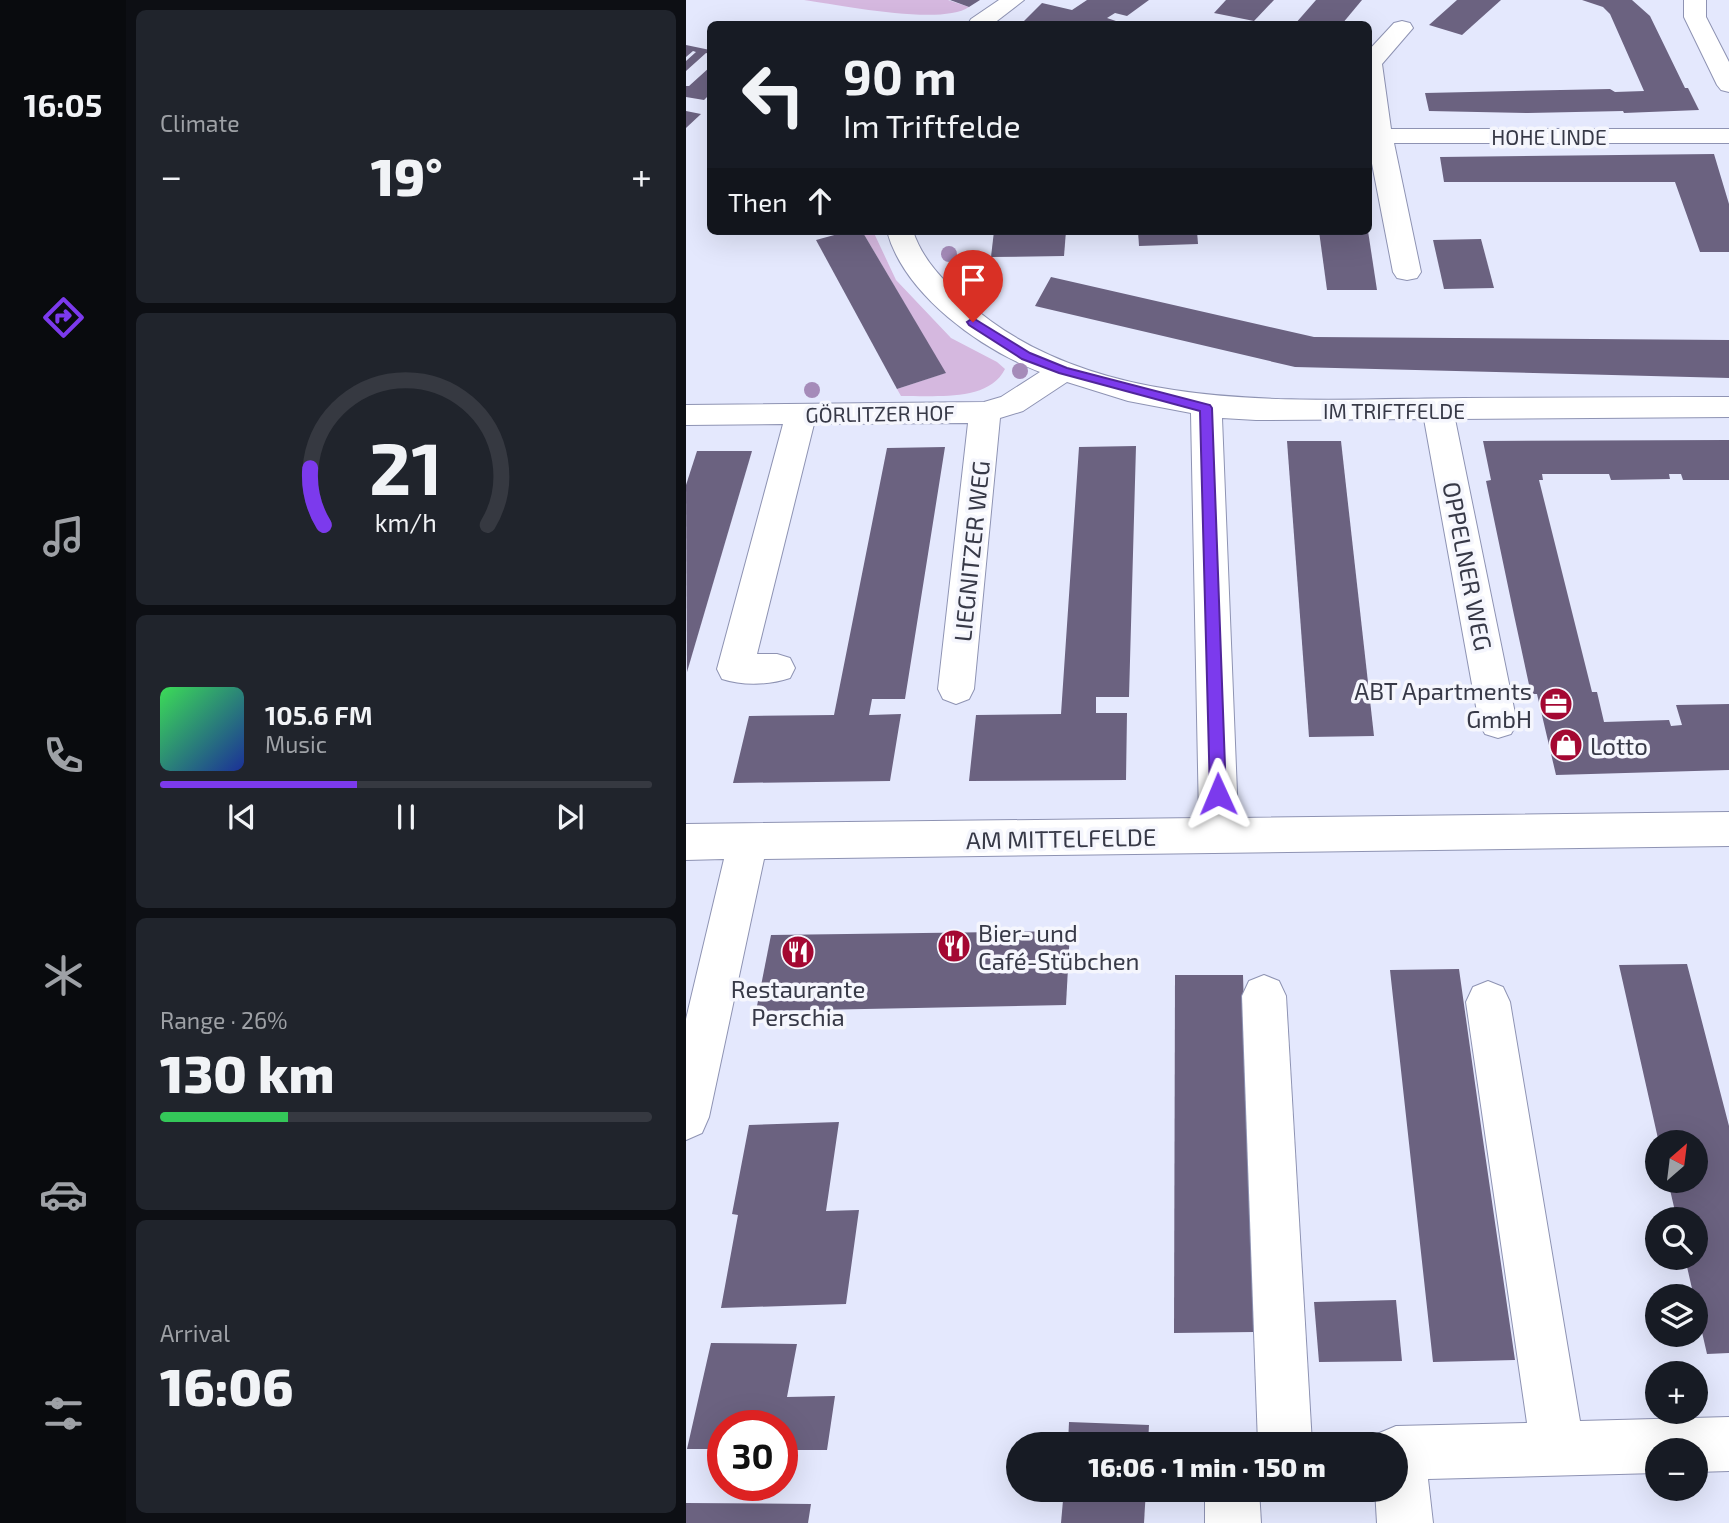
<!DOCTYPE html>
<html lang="en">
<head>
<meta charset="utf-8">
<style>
  body { margin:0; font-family:"Exo 2",sans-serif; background:#20242c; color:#f1f3f6; height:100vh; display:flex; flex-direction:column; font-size:26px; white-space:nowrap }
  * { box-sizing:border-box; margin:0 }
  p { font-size:23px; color:#9ea1a6 }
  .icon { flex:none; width:38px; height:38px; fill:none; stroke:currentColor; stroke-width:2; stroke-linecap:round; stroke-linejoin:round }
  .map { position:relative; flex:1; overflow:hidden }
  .side { display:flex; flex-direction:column; gap:10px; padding:10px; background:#0d0f14; width:560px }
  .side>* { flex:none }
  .banner { position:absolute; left:21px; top:21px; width:665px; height:214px; border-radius:10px; box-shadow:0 7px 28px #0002; background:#171b24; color:#f1f3f6; overflow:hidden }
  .needle { width:46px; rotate:28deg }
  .fabs { position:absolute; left:959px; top:1130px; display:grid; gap:14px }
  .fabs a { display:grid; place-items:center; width:63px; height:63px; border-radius:50%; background:#171b24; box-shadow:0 7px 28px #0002; font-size:35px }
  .speed { position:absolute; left:21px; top:1410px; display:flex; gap:14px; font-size:35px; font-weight:700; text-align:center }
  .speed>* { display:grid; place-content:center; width:91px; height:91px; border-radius:50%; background:#171b24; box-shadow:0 7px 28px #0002; line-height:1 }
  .speed .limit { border:10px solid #d22; background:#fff; color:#111 }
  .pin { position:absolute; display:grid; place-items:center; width:60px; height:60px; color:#fff; margin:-72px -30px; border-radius:50% 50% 50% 0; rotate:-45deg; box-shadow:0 0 7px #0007 }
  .pin .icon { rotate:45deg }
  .me { position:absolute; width:77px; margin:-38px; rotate:359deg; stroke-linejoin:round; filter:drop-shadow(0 0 5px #0008) }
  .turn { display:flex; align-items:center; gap:24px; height:147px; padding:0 21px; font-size:32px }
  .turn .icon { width:91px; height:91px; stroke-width:2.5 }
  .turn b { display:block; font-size:49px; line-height:60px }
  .then { display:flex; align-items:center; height:66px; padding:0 21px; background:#0003; gap:14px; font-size:26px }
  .big { font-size:52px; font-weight:800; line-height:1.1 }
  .side .card { flex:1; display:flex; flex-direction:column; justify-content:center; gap:10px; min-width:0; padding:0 24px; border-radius:10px; background:#20242c }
  .side .dial { align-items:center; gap:0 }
  .dial svg { height:182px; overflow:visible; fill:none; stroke:#363941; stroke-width:7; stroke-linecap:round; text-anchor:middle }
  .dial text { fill:#f1f3f6; stroke:none }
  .song { display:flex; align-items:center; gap:21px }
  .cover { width:84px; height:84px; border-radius:10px; background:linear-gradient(135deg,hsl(130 70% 55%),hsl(230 70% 35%)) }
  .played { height:7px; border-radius:4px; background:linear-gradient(90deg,#7c3aed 40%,#363941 40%) }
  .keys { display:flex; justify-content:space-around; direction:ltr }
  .heat { display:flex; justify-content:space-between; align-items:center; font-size:38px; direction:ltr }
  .charge { height:10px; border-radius:5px; background:linear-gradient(90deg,#34c759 26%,#363941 0) }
  .trip { position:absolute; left:320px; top:1432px; width:402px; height:70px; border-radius:35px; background:#171b24; box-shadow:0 7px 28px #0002; font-weight:800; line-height:70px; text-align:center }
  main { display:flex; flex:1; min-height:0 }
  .menu { display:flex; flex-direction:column; width:126px; justify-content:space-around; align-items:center; background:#090b0e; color:#9ea1a6 }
  .menu .icon { width:49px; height:49px }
  .menu .on { color:#7c3aed }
  .menu b { font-size:32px; color:#f1f3f6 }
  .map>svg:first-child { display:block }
  .green { fill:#d5b8df }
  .building { fill:#6b6280 }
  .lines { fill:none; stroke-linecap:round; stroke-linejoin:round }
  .minor-casing { stroke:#8e93b3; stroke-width:2 }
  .minor { fill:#fff; fill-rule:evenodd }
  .tree { fill:#a58bb9 }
  .route { fill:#7c3aed; stroke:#51269a; stroke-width:2 }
  .labels { text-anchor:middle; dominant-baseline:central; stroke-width:7; stroke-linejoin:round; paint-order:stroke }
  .far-street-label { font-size:21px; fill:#373947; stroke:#f5f6fd }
  .street-label { font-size:24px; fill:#373947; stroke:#f5f6fd }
  .poi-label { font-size:24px; fill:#373947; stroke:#f5f6fd; text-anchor:start }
</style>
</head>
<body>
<main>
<nav class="menu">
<b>16:05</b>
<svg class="icon on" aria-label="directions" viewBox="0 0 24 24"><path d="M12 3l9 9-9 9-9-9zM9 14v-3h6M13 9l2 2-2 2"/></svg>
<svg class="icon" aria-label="music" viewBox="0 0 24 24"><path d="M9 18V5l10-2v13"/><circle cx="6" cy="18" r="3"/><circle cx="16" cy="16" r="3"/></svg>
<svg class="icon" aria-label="phone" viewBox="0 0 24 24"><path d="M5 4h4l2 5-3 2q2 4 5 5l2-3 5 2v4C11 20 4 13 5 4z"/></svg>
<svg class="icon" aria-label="climate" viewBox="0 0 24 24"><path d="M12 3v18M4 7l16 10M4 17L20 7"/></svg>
<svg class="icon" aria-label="car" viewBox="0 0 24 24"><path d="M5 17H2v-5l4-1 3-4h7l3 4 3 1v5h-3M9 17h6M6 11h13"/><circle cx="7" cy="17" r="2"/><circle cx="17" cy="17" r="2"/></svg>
<svg class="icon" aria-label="filters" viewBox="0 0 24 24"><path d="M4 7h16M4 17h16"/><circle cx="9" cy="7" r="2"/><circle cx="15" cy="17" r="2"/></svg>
</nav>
<section class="side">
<div class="card"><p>Climate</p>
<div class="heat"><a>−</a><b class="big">19°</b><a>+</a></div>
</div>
<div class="card dial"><svg viewBox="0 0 100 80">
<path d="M14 69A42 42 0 1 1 86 69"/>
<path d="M14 69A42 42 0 0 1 8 44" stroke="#7c3aed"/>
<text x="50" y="56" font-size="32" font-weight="700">21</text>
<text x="50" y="72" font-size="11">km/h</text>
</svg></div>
<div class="card">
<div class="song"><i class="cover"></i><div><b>105.6 FM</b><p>Music</p></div></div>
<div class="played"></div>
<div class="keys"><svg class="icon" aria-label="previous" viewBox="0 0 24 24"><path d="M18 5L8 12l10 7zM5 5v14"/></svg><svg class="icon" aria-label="pause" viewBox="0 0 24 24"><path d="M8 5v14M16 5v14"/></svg><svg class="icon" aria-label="next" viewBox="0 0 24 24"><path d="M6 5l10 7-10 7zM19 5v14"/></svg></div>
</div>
<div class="card"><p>Range · 26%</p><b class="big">130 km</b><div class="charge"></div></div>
<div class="card"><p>Arrival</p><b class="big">16:06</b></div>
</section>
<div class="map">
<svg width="1043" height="1523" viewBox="0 0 1043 1523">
  <rect width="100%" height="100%" fill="#e4e8fd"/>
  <g class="green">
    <path d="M118,0H262L283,7C255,26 155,5 118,0Z"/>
    <path d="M176,231H187L210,280L265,338L311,362L319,369C302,403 247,395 215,396L211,389L259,373Z"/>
  </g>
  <g class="building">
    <path d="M264,0H294L283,7Z"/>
    <path d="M401,0H463L441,16L429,13L421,18L430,21L427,24H335L356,3L386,10Z"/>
    <path d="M540,0H588L568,21L528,13Z"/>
    <path d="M630,0H676L656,24H609Z"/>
    <path d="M771,0H815L776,35L743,25Z"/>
    <path d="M896,0H946L964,16L999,88H1002L1013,110L938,113L937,111L842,113L743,111L739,93L924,89L929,92L958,91L924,14L917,7Z"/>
    <path d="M0,45L24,50V54L20,53L0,71V61L10,52L7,51L0,57Z"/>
    <path d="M24,67V94L18,100L0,97V86H3Z"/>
    <path d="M0,111L15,114L0,128Z"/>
    <path d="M1028,154L1043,204V252H1014L989,182H758L754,157Z"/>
    <path d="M163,231H176L260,373L211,389L130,240Z"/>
    <path d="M308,231H380L378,256L305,257Z"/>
    <path d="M452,231H511L512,244L453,246Z"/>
    <path d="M633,231H682L691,290H641Z"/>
    <path d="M795,239L808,288L758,289L747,240Z"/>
    <path d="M365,277L628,337L1043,340V378L609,367L349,306Z"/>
    <path d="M1043,440V480H997L995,474H983L984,479L925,480L923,474H856L857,480H853L906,692H911L918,722L983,720L985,726L996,725L990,705L1043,704V770L870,775L851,694H845L828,615L800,481L805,480L797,441Z"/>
    <path d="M601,441H655L688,736L623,737Z"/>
    <path d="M450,446L443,697H410V713H441L440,780L283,781L290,715L375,714L393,447Z"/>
    <path d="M259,447L219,699H186L183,715L215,714L204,781L47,783L63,716L148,715L201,448Z"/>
    <path d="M11,451H66L1,672L0,485Z"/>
    <path d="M384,931L380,1005L70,1011L85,935Z"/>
    <path d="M1001,964L1043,1126V1353L1021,1354L999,1258H1010V1220H991L982,1181H1010V1143H973L933,965Z"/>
    <path d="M773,969L796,1133L829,1360L747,1362L704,970Z"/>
    <path d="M489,975H557L568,1332L488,1333Z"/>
    <path d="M153,1122L140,1211L173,1210L160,1304L35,1308L52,1215L46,1214L63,1125Z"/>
    <path d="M710,1300L716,1361L633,1362L628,1302Z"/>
    <path d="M25,1343L111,1344L101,1397L149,1396L141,1450H96V1426H37V1449H1Z"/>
    <path d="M383,1422L463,1425L462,1444H382Z"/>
    <path d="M378,1489H460L458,1523H375Z"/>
    <path d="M0,1503L125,1504L122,1523H0Z"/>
  </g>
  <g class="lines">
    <defs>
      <g id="minor">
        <path d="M313,0H338L307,24H282L285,19Z"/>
        <path d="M998,0H1020V17L1043,62V92L1035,90L1031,85L998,17Z"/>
        <path d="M716,21L724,23L727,28L696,64L705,129H1043V143H708L735,272L731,278L721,280L711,278L707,272L682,143V51L708,23Z"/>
        <path d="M201,231H227C237,261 258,281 281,302C411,418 617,399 778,398C866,398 955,397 1043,397V417L769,419L831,723L825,734L812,738L799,734L793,723L738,419L570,420L536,418L552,818L1043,812V846L78,859L23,1117L16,1133L0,1140V1019L38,859L0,860V824L513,818L505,413L442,401L381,382L337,411L314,418L288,689L283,699L270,704L257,699L252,689L282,423L128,424L71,654H91L104,658L109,668L104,678C83,685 57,686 36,679L31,669L97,424L0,425V405L298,402L315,397L354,372C295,349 218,295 201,231Z"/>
        <path d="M578,975L593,981L600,996L626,1444H572L556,996L563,981Z"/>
        <path d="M802,981L817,987L824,1002L894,1421L1043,1417V1471L1010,1472V1451H971V1473L742,1479L747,1523H691L689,1489H710V1444H687L691,1434L710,1426L841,1423L780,1002L787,987Z"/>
        <path d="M519,1489H573L575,1523H519Z"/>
      </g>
    </defs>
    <use href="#minor" class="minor-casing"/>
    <use href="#minor" class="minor"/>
  </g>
  <g class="tree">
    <circle cx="263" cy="254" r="8"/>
    <circle cx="334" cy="371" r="8"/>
    <circle cx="126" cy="390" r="8"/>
  </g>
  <path class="route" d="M287,318L344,353L381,368L524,405L526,408L540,794L537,799H526L524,794L514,411L373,373L336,359L283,325L281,322Z"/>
  <defs>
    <symbol id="office-disc" viewBox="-11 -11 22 22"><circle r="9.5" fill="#a40832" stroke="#f5f6fd"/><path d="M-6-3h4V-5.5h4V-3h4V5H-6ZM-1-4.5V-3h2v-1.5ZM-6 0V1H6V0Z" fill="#fff"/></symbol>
    <symbol id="shop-disc" viewBox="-11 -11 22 22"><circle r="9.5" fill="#a40832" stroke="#f5f6fd"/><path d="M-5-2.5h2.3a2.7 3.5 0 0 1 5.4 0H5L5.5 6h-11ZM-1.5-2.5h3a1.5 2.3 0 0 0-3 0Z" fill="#fff"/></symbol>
    <symbol id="restaurant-disc" viewBox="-11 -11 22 22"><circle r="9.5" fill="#a40832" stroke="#f5f6fd"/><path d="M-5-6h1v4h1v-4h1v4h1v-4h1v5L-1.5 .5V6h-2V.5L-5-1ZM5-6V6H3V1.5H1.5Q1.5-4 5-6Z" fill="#fff"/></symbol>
  </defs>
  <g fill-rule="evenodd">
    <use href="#office-disc" x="851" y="685" width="38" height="38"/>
    <use href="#shop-disc" x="861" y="726" width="38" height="38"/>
    <use href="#restaurant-disc" x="249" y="927" width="38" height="38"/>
    <use href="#restaurant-disc" x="93" y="933" width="38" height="38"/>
  </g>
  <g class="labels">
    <g class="far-street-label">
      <text x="863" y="136">HOHE LINDE</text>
      <text x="708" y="410">IM TRIFTFELDE</text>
      <text transform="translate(194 413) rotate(-1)">GÖRLITZER HOF</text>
    </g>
    <g class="street-label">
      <text transform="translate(285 551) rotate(-84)">LIEGNITZER WEG</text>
      <text transform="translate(782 566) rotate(79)">OPPELNER WEG</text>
      <text transform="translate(375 838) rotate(-1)">AM MITTELFELDE</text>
    </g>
    <g class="poi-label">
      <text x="846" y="690" text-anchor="end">ABT Apartments<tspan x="846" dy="28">GmbH</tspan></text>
      <text x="904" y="745">Lotto</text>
      <text x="292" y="932">Bier- und<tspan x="292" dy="28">Café-Stübchen</tspan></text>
      <text x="112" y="988" text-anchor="middle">Restaurante<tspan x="112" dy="28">Perschia</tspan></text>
    </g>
  </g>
</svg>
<div class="fabs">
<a><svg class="needle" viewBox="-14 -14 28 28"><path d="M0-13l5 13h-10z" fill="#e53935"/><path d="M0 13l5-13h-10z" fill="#9ea1a6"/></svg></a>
<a><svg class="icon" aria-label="search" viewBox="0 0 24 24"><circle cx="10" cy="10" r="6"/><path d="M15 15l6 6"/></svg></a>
<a><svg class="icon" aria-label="layers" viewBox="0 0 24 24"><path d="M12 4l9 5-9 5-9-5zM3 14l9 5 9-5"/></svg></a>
<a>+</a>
<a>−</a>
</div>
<div class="speed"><div class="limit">30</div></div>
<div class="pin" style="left:287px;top:322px;background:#d93025"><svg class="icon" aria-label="arrive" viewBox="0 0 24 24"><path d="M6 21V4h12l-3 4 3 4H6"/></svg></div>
<svg class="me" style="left:532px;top:794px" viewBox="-20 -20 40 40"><path d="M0-17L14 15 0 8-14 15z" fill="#7c3aed" stroke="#fff" stroke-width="4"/></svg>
<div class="trip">16:06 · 1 min · 150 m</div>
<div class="banner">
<div class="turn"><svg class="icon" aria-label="left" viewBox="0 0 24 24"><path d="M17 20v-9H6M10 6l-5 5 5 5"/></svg><div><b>90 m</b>Im Triftfelde</div></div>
<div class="then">Then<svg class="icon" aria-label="ahead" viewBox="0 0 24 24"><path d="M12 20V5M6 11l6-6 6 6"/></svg></div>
</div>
</div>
</main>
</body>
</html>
